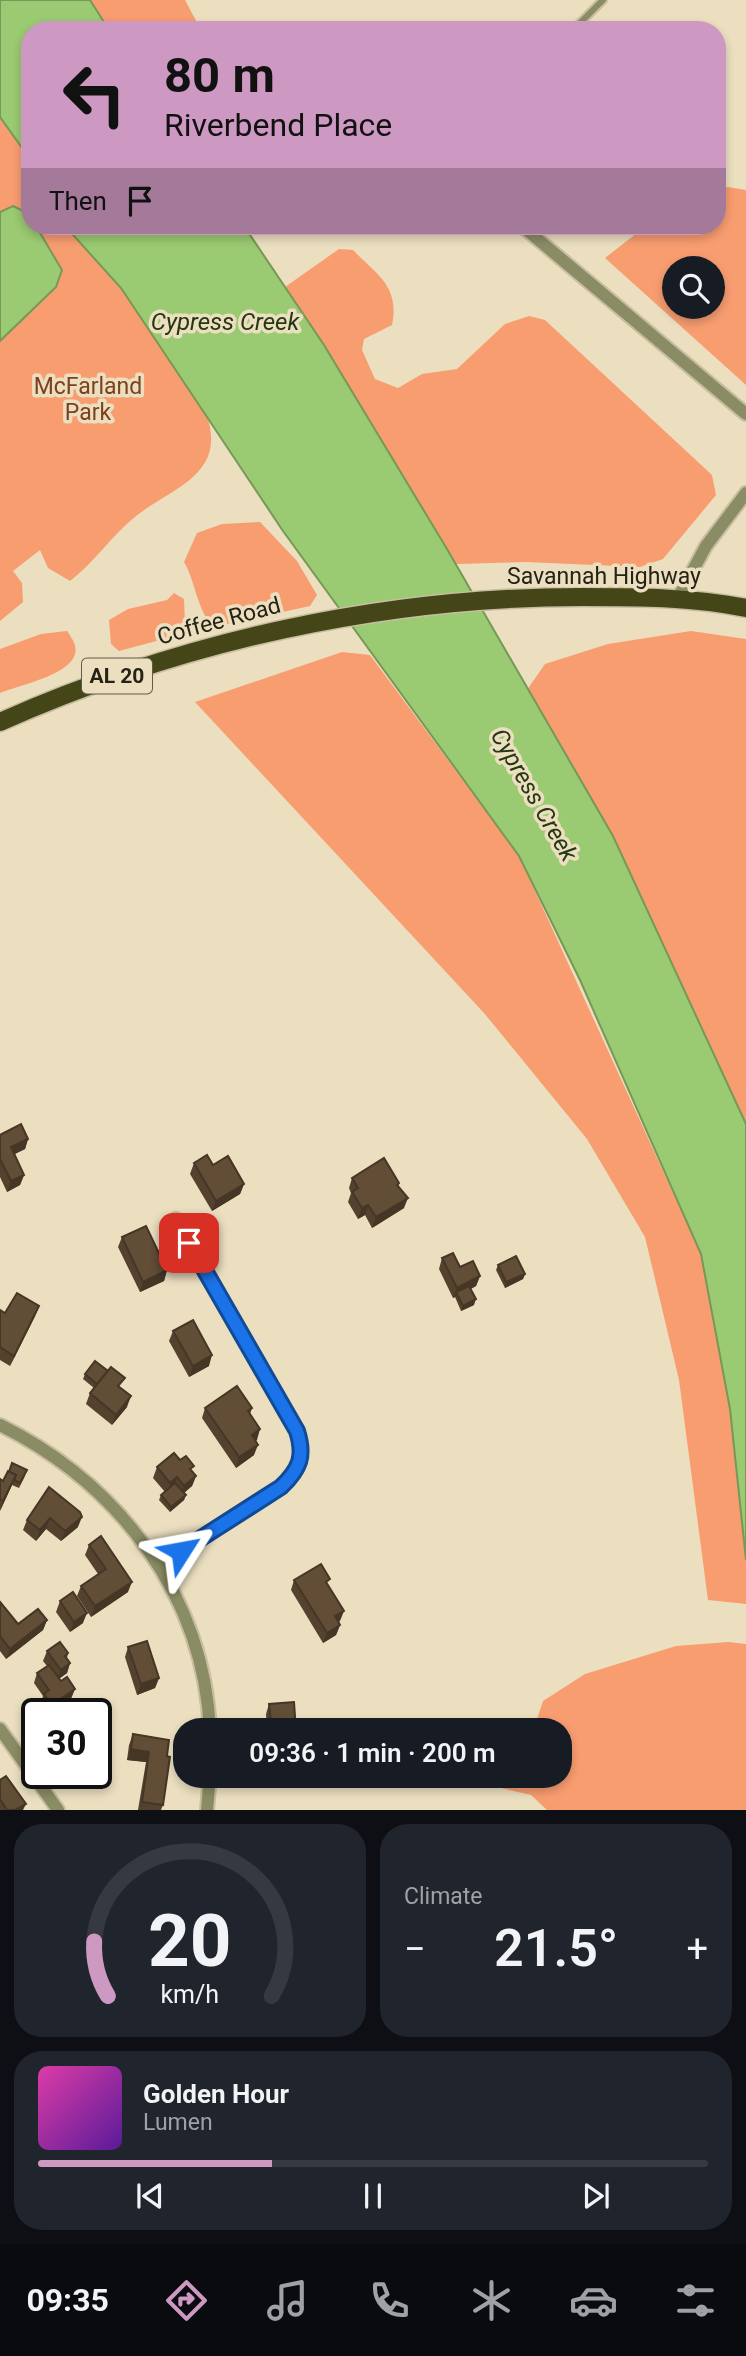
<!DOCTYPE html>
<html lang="en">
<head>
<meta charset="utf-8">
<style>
  body { margin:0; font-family:Roboto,sans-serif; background:#20242c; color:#f1f3f6; height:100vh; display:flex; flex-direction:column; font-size:26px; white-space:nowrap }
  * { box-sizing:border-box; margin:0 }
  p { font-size:23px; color:#9ea1a6 }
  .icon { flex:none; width:38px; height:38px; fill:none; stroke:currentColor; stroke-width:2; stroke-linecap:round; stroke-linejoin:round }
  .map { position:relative; height:1810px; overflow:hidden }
  .sheet { display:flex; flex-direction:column; gap:14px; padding:14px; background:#0d0f14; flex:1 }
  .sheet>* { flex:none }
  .banner { position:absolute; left:21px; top:21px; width:705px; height:214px; border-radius:28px; box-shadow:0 4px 10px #0003; background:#cd98c1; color:#111; overflow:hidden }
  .controls { position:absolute; left:662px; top:256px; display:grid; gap:14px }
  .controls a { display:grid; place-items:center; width:63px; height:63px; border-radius:50%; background:#171b24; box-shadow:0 4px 10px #0003; font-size:35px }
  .speed { position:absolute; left:21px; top:1698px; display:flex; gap:14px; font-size:35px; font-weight:700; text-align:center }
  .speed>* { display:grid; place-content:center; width:91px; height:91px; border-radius:50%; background:#171b24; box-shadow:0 4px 10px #0003; line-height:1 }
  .speed .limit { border:4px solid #111; border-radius:10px; background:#fff; color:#111 }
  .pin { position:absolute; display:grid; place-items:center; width:60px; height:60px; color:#fff; margin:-30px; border-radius:14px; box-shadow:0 4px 10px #0006 }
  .me { position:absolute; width:77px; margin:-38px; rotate:56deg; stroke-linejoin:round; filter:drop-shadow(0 0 5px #0008) }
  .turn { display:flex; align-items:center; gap:24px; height:147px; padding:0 28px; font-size:32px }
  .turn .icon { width:91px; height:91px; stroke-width:2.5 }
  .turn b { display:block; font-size:49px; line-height:60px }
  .then { display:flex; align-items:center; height:66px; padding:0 28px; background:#0003; gap:14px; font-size:26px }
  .big { font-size:52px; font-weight:600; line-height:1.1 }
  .sheet .widget { flex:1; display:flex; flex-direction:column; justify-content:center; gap:10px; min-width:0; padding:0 24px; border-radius:28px; background:#20242c }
  .sheet .dial { align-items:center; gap:0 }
  .dial svg { height:182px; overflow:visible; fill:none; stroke:#363941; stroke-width:7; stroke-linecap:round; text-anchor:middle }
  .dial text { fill:#f1f3f6; stroke:none }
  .song { display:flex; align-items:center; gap:21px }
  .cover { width:84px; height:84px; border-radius:10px; background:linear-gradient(135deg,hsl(320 70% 55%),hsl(270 70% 35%)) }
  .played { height:7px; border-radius:4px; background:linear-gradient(90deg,#cd98c1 35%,#363941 35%) }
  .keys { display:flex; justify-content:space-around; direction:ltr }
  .heat { display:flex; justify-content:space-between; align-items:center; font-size:38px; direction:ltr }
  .sheet .tiles { flex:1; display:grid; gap:14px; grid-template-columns:1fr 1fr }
  .widget:last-child { grid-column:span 2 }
  .trip { position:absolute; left:173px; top:1718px; width:399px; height:70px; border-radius:28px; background:#171b24; box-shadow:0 4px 10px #0003; font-weight:600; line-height:70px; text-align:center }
  .tabs { display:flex; height:112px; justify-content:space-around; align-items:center; background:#090b0e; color:#9ea1a6 }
  .tabs .icon { width:49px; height:49px }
  .tabs .active { color:#cd98c1 }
  .tabs b { font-size:32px; color:#f1f3f6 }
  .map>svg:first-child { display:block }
  .green { fill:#f89d70; fill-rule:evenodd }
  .water { fill:#9aca71; stroke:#779856; stroke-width:2 }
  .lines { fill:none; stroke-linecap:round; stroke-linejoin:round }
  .service-casing { stroke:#c8bda1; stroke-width:10 }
  .minor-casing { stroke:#c8bda1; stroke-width:16 }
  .primary-casing { stroke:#c8bda1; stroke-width:21 }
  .service { stroke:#8a8c63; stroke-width:6 }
  .minor { stroke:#8a8c63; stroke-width:12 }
  .primary { stroke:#444618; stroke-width:18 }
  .wall { fill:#54422f }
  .shaded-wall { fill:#453626 }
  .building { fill:#624d37; stroke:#453626; stroke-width:2 }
  .route-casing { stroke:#114b97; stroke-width:18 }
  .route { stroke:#1a73e8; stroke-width:12 }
  .labels { text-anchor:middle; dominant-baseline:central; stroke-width:7; stroke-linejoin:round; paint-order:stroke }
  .shield { fill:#ebdfc0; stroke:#615b49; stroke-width:2 }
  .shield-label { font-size:21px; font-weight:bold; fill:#262216 }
  .park-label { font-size:23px; fill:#7d4020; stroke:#ebdfc0 }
  .street-label { font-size:23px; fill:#262216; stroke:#ebdfc0 }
  .water-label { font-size:24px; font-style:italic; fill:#253713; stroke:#ebdfc0 }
</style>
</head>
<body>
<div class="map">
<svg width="746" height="1810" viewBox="0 0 746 1810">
  <rect width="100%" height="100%" fill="#ebdfc0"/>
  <g class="green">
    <path d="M90,0H185L201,30H109Z"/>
    <path d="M0,117L30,159V226H65L121,288L207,416C227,475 171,488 136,516C111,536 95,562 70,581L48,568L40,550L13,571L22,583L23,602L0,621Z"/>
    <path d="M728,187L746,190V385L605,258L646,226H718V188ZM674,268H712V306H674Z"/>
    <path d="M339,249L353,250C377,275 400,286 392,325L364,339L362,350L375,379L398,388L422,374L457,369L505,324L529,316L545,320L712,475L716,495L663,559L640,567L526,562L456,564L285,287Z"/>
    <path d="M260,522L297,561L317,595L310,606L214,627C197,612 196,582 184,562L197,533L222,524Z"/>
    <path d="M174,593L184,599L185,625L179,635L119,651L111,644L109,620L128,609L167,600Z"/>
    <path d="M67,631C70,635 74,641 75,646C82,673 19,685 0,693V649L41,634Z"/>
    <path d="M691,631L746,639V1124L613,836L527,690L545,664L608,644Z"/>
    <path d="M342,652L370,655L519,856L701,1254L730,1409L746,1560V1604L708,1600L679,1380L645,1237L587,1139L484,1013L195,702Z"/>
    <path d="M728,1642L746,1644V1810H547L531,1795L501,1788L497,1776H560V1731H533L543,1701L585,1674L676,1646Z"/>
  </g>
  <g class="water">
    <path d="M0,0H90L109,30H30V159L0,117Z"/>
    <path d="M13,206L29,214L30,226H36L62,270L56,287L0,341V212Z"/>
    <path d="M65,226H244L324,345L447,549L613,836L746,1124V1560L730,1409L701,1254L580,980L519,856L283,531L121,288Z"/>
  </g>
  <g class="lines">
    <defs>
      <path id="service" d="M573,30L603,0"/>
      <g id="minor">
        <path d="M522,226L746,414"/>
        <path d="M678,598L706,546L746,493"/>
        <path d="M0,1425C119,1484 204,1595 210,1731"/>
        <path d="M159,1565L281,1487C300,1470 304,1456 297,1431L176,1219"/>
        <path d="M0,1729L58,1810"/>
        <path d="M207,1810L210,1776"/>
      </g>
      <path id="primary" d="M0,722C183,641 382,597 582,597C638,597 691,597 746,608"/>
    </defs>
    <use href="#service" class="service-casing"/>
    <use href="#minor" class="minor-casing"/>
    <use href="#primary" class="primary-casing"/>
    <use href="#service" class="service"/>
    <use href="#minor" class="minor"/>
    <use href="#primary" class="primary"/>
  </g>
  <g class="wall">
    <path d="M0,1135L28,1139L25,1149L14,1154L24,1175L20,1185L7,1192L0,1177Z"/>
    <path d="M194,1163L213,1165L244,1184L240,1194L212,1211L190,1174Z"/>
    <path d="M352,1178L399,1183L398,1187L404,1208L372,1228L365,1215L358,1219L348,1202L351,1193L349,1188Z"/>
    <path d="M122,1237L167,1270L164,1281L140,1292L118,1247Z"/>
    <path d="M442,1258L480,1276L476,1286L471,1289L474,1305L461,1311L455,1297L453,1298L439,1269Z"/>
    <path d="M498,1265L525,1274L523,1279L505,1288L496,1270Z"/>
    <path d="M0,1310L5,1313L35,1316L10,1366L0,1360Z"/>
    <path d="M173,1331L209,1366L189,1377L169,1341Z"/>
    <path d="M85,1374L121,1389L127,1407L112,1425L86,1404L90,1393L94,1388L83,1379Z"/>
    <path d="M205,1408H252L250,1414L260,1429L255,1441L254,1455L236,1468L202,1418Z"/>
    <path d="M180,1460L196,1476L192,1486L184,1493L186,1495L184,1500L170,1512L159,1500L161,1495L165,1492L153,1478L157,1467Z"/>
    <path d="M25,1476L19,1488L12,1485L0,1511V1479L3,1481Z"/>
    <path d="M49,1487L78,1527L61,1541L46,1529L36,1541L23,1530L27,1520Z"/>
    <path d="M89,1545L128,1592L91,1617L77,1596L81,1586L98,1574L85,1555Z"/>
    <path d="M294,1580L328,1585L340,1621L338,1622L340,1625L336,1635L323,1643L291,1590Z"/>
    <path d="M0,1601L18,1624L47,1620L43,1630L6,1659L0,1651Z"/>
    <path d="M60,1601L83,1623L70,1632L56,1612Z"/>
    <path d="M128,1647L159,1678L155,1688L137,1695L125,1657Z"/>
    <path d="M47,1651L68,1653L67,1658L70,1663L67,1673L59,1679L71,1699L51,1713H46L40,1705L43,1696L34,1683L37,1673L47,1666L43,1661Z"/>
    <path d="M269,1704L296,1731H267L266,1714Z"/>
    <path d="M96,1732L102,1741L100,1748L108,1759L104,1770L89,1780L84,1773H96Z"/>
    <path d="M133,1734L167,1756L163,1805L161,1810H138L146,1762L127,1760L129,1745Z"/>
    <path d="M0,1780L23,1810H0Z"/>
  </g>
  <g class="shaded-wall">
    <path d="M28,1139L25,1149L7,1158L11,1147Z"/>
    <path d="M24,1175L20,1185L7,1192L11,1181Z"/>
    <path d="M244,1184L240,1194L212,1211L216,1201Z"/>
    <path d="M408,1198L404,1208L372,1228L376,1217Z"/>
    <path d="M368,1205L365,1215L358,1219L362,1208Z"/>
    <path d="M167,1270L164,1281L140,1292L143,1282Z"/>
    <path d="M525,1274L523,1279L505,1288L506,1282Z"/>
    <path d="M480,1276L476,1286L458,1295L456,1292L455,1297L453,1298L457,1288Z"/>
    <path d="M476,1299L474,1305L461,1311L463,1306Z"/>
    <path d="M39,1306L35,1316L10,1366L14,1356Z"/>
    <path d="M212,1355L209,1366L189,1377L193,1366Z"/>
    <path d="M131,1396L127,1407L112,1425L116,1415Z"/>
    <path d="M260,1429L257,1440L248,1446L252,1435Z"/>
    <path d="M258,1445L254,1455L236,1468L239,1457Z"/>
    <path d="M16,1475L12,1485L0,1511L3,1501Z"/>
    <path d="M196,1476L192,1486L180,1496L184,1486Z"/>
    <path d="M177,1477L174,1488L167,1494L170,1483Z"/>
    <path d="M186,1495L184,1500L170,1512L171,1507Z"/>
    <path d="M82,1517L78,1527L61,1541L65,1531Z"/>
    <path d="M50,1518L46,1529L36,1541L40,1530Z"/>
    <path d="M132,1582L128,1592L91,1617L95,1606Z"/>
    <path d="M344,1611L340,1621L331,1626L335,1616Z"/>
    <path d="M87,1613L83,1623L70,1632L74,1622Z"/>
    <path d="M47,1620L43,1630L6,1659L10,1649Z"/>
    <path d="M340,1625L336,1635L323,1643L327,1633Z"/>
    <path d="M70,1663L67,1673L57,1680L61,1670Z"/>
    <path d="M159,1678L155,1688L137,1695L141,1684Z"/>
    <path d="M75,1689L71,1699L51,1713H49L52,1705Z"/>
    <path d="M131,1749L149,1752L146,1762L127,1760Z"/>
    <path d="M108,1759L104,1770L89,1780L92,1773H96V1768Z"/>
    <path d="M26,1804L23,1810H15Z"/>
  </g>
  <g class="building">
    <path d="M21,1124L28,1139L11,1147L24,1175L11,1181L0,1159V1135Z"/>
    <path d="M207,1155L213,1165L228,1156L244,1184L216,1201L194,1163Z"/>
    <path d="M384,1158L399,1183L397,1185L408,1198L376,1217L368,1205L362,1208L352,1192L358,1188L352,1178Z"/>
    <path d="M146,1226L167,1270L143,1282L122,1237Z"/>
    <path d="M453,1253L460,1267L473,1261L480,1276L457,1288L442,1258Z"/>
    <path d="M516,1256L525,1274L506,1282L498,1265Z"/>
    <path d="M469,1286L476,1299L463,1306L456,1292Z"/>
    <path d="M17,1293L39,1306L14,1356L0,1347V1310L5,1313Z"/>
    <path d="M193,1320L212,1355L193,1366L173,1331Z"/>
    <path d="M95,1361L108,1371L97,1384L85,1374Z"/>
    <path d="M111,1367L125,1378L118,1386L131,1396L116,1415L90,1393Z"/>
    <path d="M237,1386L252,1408L248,1411L260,1429L252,1435L258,1445L239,1457L205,1408Z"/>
    <path d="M174,1453L180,1460L186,1456L194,1466L190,1469L196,1476L184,1486L177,1477L170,1483L157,1467Z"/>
    <path d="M12,1463L27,1470L20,1483L14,1480L16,1475L9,1472Z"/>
    <path d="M8,1471L16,1475L3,1501L0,1500V1479L3,1481Z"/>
    <path d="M175,1483L186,1495L171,1507L161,1495Z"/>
    <path d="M49,1487L80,1512L82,1517L65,1531L50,1518L40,1530L27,1520Z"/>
    <path d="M101,1536L132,1582L95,1606L81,1586L106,1569L89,1545Z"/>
    <path d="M321,1564L330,1579L326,1582L344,1611L335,1616L340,1625L327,1633L294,1580Z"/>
    <path d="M73,1592L87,1613L74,1622L60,1601Z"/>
    <path d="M0,1602L18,1624L38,1609L47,1620L10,1649L0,1636Z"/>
    <path d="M147,1641L159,1678L141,1684L128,1647Z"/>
    <path d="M60,1642L68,1653L65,1656L70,1663L61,1670L47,1651Z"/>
    <path d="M49,1665L61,1681L67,1677L75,1689L52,1705L44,1694L49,1690L37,1673Z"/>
    <path d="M294,1702L296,1731H272L269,1704Z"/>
    <path d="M96,1732L102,1741L97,1744L108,1759L96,1768Z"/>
    <path d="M133,1734L169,1740L167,1756L170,1757L163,1805L142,1802L149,1752L131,1749Z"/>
    <path d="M6,1776L26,1804L15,1810H7L0,1799V1780Z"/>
  </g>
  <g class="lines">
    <defs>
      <path id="route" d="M181,1551L281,1487C300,1469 305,1456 297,1431L189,1243"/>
    </defs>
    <use href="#route" class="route-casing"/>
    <use href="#route" class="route"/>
  </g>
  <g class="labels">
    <rect class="shield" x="82" y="658.5" width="70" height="35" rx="5"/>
    <g class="shield-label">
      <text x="117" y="676">AL 20</text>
    </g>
    <g class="park-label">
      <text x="88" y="386">McFarland<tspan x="88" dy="26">Park</tspan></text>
    </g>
    <g class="street-label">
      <text x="604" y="576">Savannah Highway</text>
      <text transform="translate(219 621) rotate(-15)">Coffee Road</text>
    </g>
    <g class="water-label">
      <text x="225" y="322">Cypress Creek</text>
      <text transform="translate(534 795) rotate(60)">Cypress Creek</text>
    </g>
  </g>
</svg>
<div class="controls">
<a><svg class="icon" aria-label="search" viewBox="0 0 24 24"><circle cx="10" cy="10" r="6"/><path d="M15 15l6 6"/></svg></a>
</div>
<div class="speed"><div class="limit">30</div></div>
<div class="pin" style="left:189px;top:1243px;background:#d93025"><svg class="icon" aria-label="arrive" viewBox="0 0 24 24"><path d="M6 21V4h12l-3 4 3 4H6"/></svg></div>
<svg class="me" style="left:181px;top:1551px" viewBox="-20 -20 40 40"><path d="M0-17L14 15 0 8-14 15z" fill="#1a73e8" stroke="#fff" stroke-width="4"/></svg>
<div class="trip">09:36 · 1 min · 200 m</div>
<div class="banner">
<div class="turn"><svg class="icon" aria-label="left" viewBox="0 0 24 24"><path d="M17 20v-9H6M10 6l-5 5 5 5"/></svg><div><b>80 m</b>Riverbend Place</div></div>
<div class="then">Then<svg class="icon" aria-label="arrive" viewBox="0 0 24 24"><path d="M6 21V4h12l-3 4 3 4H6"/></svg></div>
</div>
</div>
<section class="sheet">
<div class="tiles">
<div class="widget dial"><svg viewBox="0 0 100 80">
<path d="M14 69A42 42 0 1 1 86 69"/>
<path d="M14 69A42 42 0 0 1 8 45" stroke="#cd98c1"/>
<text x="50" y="56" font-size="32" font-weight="700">20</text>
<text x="50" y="72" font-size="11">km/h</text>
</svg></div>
<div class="widget"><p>Climate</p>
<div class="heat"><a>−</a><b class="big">21.5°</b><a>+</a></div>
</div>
<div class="widget">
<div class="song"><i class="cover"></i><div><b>Golden Hour</b><p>Lumen</p></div></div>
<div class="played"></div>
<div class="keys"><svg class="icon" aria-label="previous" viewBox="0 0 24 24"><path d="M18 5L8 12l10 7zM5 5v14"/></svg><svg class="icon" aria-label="pause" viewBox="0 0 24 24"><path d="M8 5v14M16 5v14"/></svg><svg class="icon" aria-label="next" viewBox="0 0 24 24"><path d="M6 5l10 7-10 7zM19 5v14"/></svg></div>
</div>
</div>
</section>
<nav class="tabs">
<b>09:35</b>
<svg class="icon active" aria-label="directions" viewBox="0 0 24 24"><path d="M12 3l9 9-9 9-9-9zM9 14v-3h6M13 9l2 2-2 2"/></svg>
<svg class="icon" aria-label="music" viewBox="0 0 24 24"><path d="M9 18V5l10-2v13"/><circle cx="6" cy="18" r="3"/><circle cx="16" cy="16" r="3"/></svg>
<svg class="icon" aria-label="phone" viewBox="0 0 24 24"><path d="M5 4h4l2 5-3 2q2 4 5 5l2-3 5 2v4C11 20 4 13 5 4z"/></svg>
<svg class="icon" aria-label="climate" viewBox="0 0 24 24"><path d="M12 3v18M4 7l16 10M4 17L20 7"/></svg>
<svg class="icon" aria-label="car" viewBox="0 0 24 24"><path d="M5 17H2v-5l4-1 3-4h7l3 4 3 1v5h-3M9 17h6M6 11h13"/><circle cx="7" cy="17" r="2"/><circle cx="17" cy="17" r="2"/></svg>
<svg class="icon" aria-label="filters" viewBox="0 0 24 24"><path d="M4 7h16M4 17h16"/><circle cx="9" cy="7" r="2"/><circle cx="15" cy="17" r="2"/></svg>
</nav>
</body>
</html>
